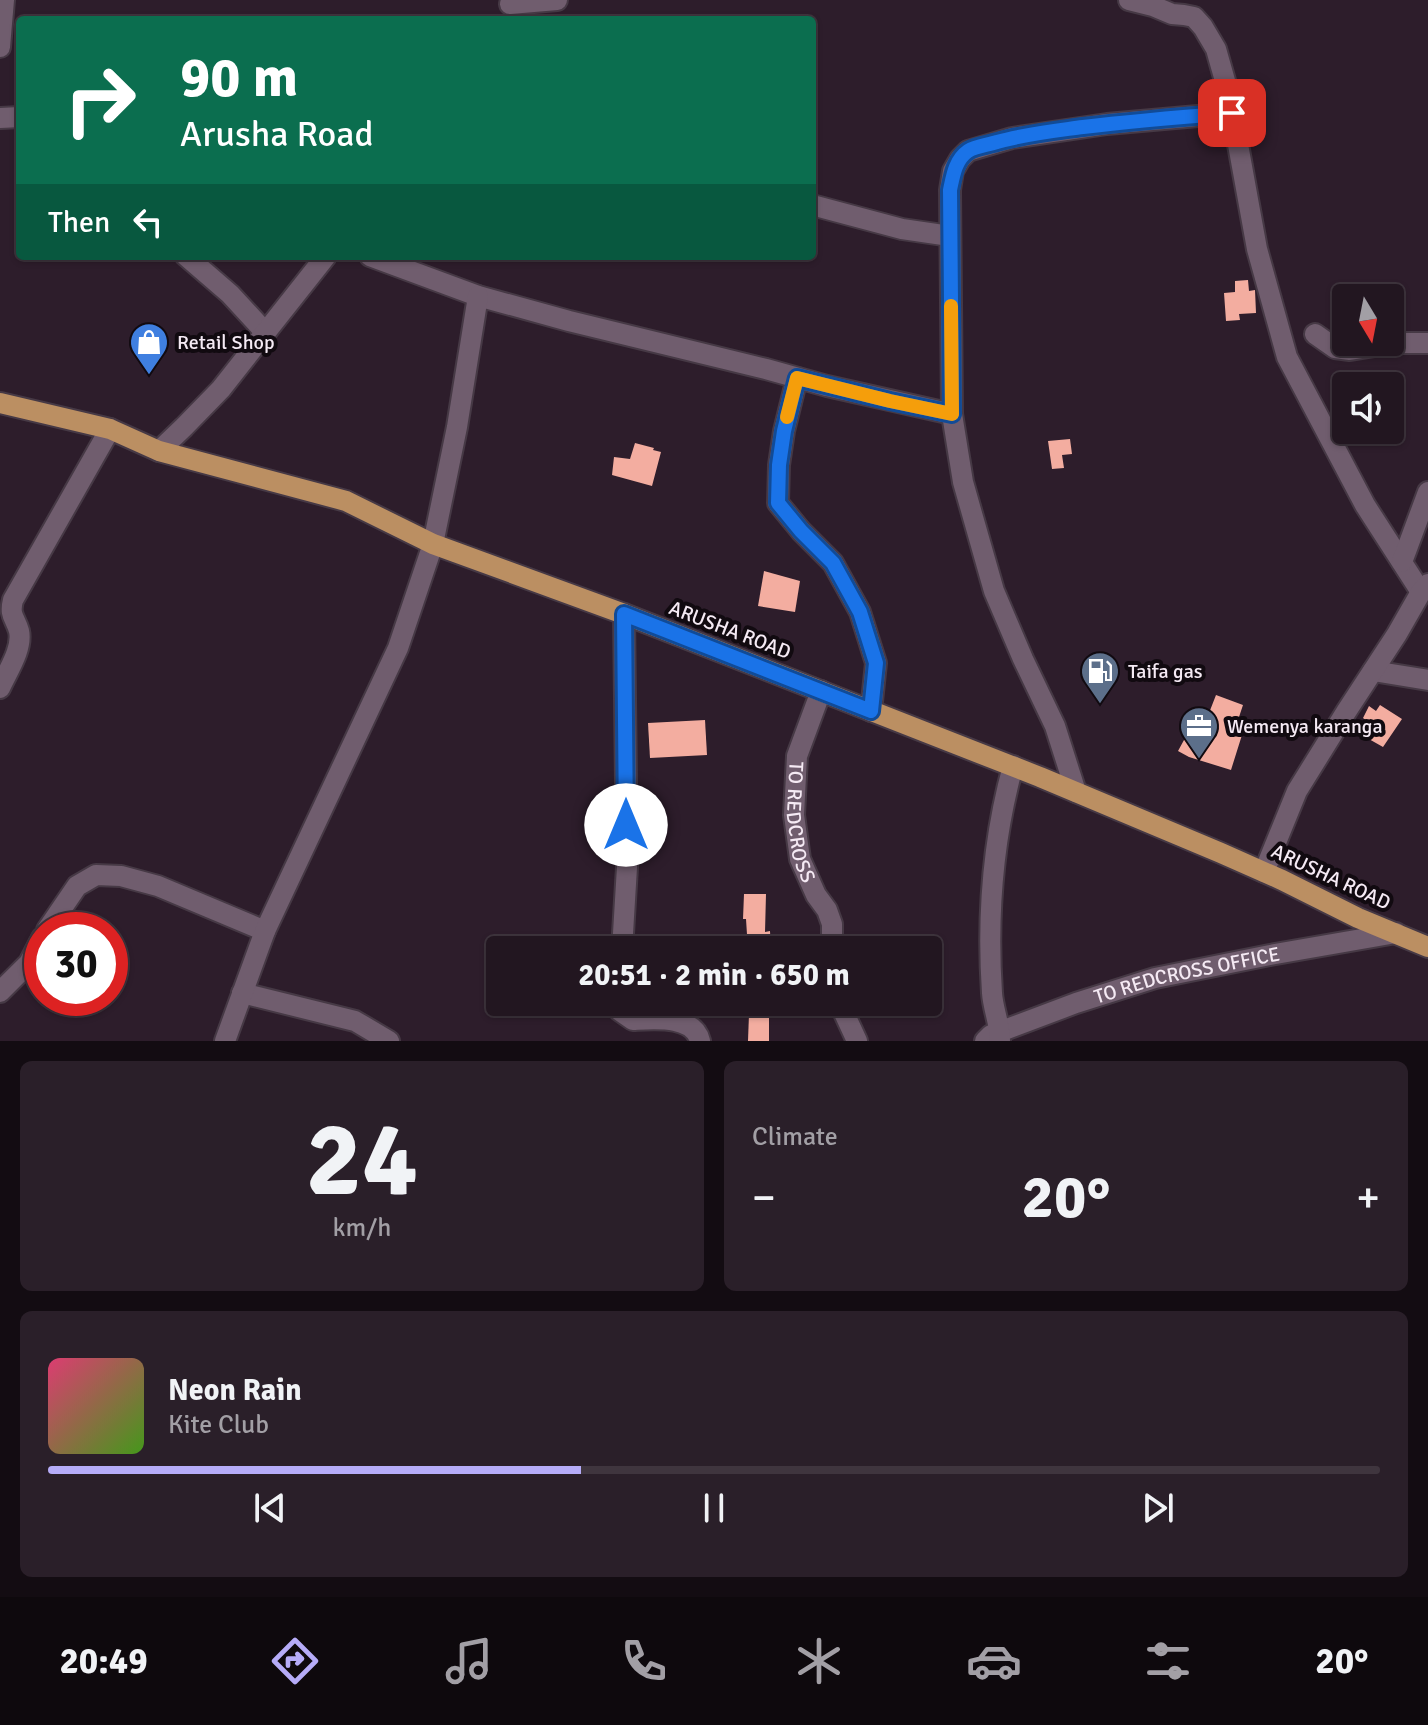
<!DOCTYPE html>
<html lang="en">
<head>
<meta charset="utf-8">
<style>
  body { margin:0; font-family:Signika,sans-serif; background:#2a1f29; color:#f1f3f6; height:100vh; display:flex; flex-direction:column; font-size:30px; white-space:nowrap }
  * { box-sizing:border-box; margin:0 }
  p { font-size:26px; color:#a29fa5 }
  .icon { flex:none; width:44px; height:44px; fill:none; stroke:currentColor; stroke-width:2; stroke-linecap:round; stroke-linejoin:round }
  .map { position:relative; height:1041px; overflow:hidden }
  .details { display:flex; flex-direction:column; gap:20px; padding:20px; background:#130c12; flex:1 }
  .details>* { flex:none }
  .hud { position:absolute; left:16px; top:16px; width:800px; height:244px; border-radius:8px; box-shadow:0 2px 6px #0004,0 0 0 2px #3f353e; background:#0b6e4f; color:#fff; overflow:hidden }
  .needle { width:52px; rotate:170deg }
  .fabs { position:absolute; left:1332px; top:284px; display:grid; gap:16px }
  .fabs a { display:grid; place-items:center; width:72px; height:72px; border-radius:8px; background:#221620; box-shadow:0 2px 6px #0004,0 0 0 2px #3f353e; font-size:40px }
  .speed { position:absolute; left:24px; top:912px; display:flex; gap:16px; font-size:40px; font-weight:700; text-align:center }
  .speed>* { display:grid; place-content:center; width:104px; height:104px; border-radius:50%; background:#221620; box-shadow:0 2px 6px #0004,0 0 0 2px #3f353e; line-height:1 }
  .speed .limit { border:12px solid #d22; background:#fff; color:#111 }
  .pin { position:absolute; display:grid; place-items:center; width:68px; height:68px; color:#fff; margin:-34px; border-radius:16px; box-shadow:0 4px 12px #0006 }
  .me { position:absolute; width:88px; margin:-44px; rotate:0deg; stroke-linejoin:round; filter:drop-shadow(0 0 6px #0008) }
  .turn { display:flex; align-items:center; gap:28px; height:168px; padding:0 32px; font-size:36px }
  .turn .icon { width:104px; height:104px; stroke-width:2.5 }
  .turn b { display:block; font-size:56px; line-height:68px }
  .then { display:flex; align-items:center; height:76px; padding:0 32px; background:#0003; gap:16px; font-size:30px }
  .big { font-size:60px; font-weight:800; line-height:1.1 }
  .details .card { flex:1; display:flex; flex-direction:column; justify-content:center; gap:12px; min-width:0; padding:0 28px; border-radius:12px; background:#2a1f29 }
  .details .dial { align-items:center; gap:0 }
  .dial b { font-size:104px; line-height:1 }
  .song { display:flex; align-items:center; gap:24px }
  .cover { width:96px; height:96px; border-radius:12px; background:linear-gradient(135deg,hsl(340 70% 55%),hsl(100 70% 35%)) }
  .played { height:8px; border-radius:4px; background:linear-gradient(90deg,#b6acf8 40%,#3f353e 40%) }
  .keys { display:flex; justify-content:space-around; direction:ltr }
  .heat { display:flex; justify-content:space-between; align-items:center; font-size:44px; direction:ltr }
  .details .tiles { flex:1; display:grid; gap:20px; grid-template-columns:1fr 1fr }
  .card:last-child { grid-column:span 2 }
  .trip { position:absolute; left:486px; top:936px; width:456px; height:80px; border-radius:8px; background:#221620; box-shadow:0 2px 6px #0004,0 0 0 2px #3f353e; font-weight:800; line-height:80px; text-align:center }
  .menu { display:flex; height:128px; justify-content:space-around; align-items:center; background:#0e090d; color:#a29fa5 }
  .menu .icon { width:56px; height:56px }
  .menu .on { color:#b6acf8 }
  .menu b { font-size:36px; color:#f1f3f6 }
  .map>svg:first-child { display:block }
  .building { fill:#f3ada0 }
  .lines { fill:none; stroke-linecap:round; stroke-linejoin:round }
  .minor-casing { stroke:#463945; stroke-width:24 }
  .major-casing { stroke:#463945; stroke-width:24 }
  .minor { stroke:#705d6e; stroke-width:20 }
  .major { stroke:#bb8f62; stroke-width:20 }
  .route-casing { stroke:#114b97; stroke-width:20 }
  .route { stroke:#1a73e8; stroke-width:14 }
  .slow { stroke:#f59e0b; stroke-width:14 }
  .labels { text-anchor:middle; dominant-baseline:central; stroke-width:8; stroke-linejoin:round; paint-order:stroke }
  .poi-label { font-size:20px; fill:#f5eaf4; stroke:#110a10; text-anchor:start }
  .street-label { font-size:20px; fill:#f5eaf4; stroke:#110a10 }
</style>
</head>
<body>
<div class="map">
<svg width="1428" height="1041" viewBox="0 0 1428 1041">
  <rect width="100%" height="100%" fill="#2d1d2b"/>
  <g class="building">
    <path d="M1248,280L1249,291L1255,290L1256,313L1239,314L1240,320L1226,321L1224,293L1235,292V281Z"/>
    <path d="M1070,439L1072,454L1062,455L1064,468L1052,469L1048,441Z"/>
    <path d="M635,443L654,448L653,450L661,452L652,486L612,475L614,457L630,459Z"/>
    <path d="M764,571L800,581L795,612L758,606Z"/>
    <path d="M1216,695L1243,705L1239,717L1247,719L1231,770L1189,757L1178,751L1190,729L1202,731Z"/>
    <path d="M1380,705L1402,719L1383,747L1360,734L1368,722L1363,718L1369,706L1376,711Z"/>
    <path d="M705,720L707,755L650,758L648,723Z"/>
    <path d="M744,894H766L765,932L770,931L771,950H748L746,919H743Z"/>
    <path d="M749,1014H769V1041H748Z"/>
  </g>
  <g class="lines">
    <defs>
      <g id="minor">
        <path d="M1129,0L1153,6L1172,14L1184,15L1194,17L1203,27L1216,49L1229,95L1257,249L1287,357L1365,505L1421,592"/>
        <path d="M510,4L557,0"/>
        <path d="M0,47L4,0"/>
        <path d="M0,118L20,117"/>
        <path d="M812,205L902,229L950,236"/>
        <path d="M186,256L230,294L265,332"/>
        <path d="M370,256L478,296L569,321L766,369L827,386L952,414"/>
        <path d="M1315,334L1335,348L1350,350L1393,343H1428"/>
        <path d="M797,378L784,431L779,465L778,503L801,531L833,563L860,612L876,663L871,711"/>
        <path d="M159,451L184,427L221,389L326,256"/>
        <path d="M1402,562L1428,492"/>
        <path d="M1373,671L1428,680"/>
        <path d="M0,688C7,672 23,649 19,631C15,617 9,616 13,600L110,429"/>
        <path id="s1" d="M821,691L797,756L794,815L800,859L816,895L827,910L832,924V950"/>
        <path d="M1076,792L1055,726L1023,659L994,591L963,482L952,414L950,190L953,171L960,159L968,151L1012,138L1107,124L1232,113"/>
        <path d="M1264,872L1297,791L1346,712L1397,634L1421,592L1428,584"/>
        <path d="M47,930L77,886L96,875L121,876L158,886L265,931"/>
        <path d="M622,950L627,867L624,614"/>
        <path d="M0,992L29,963L42,938"/>
        <path d="M242,993L355,1021L389,1041"/>
        <path d="M620,1002V1011L633,1020C654,1019 694,1015 700,1041"/>
        <path d="M839,1002L857,1041"/>
        <path d="M225,1041L265,931L398,648L433,544L457,427L478,296"/>
        <path id="s2" d="M985,1041L991,1035L1076,1003L1155,978L1270,955L1396,933"/>
        <path d="M1000,1041C1000,1024 993,1009 992,993C987,918 993,839 1013,766"/>
      </g>
      <path id="major" d="M0,403L110,429L159,451L346,501L433,544L624,614L1040,777L1221,853L1282,880L1358,918L1428,947"/>
    </defs>
    <use href="#minor" class="minor-casing"/>
    <use href="#major" class="major-casing"/>
    <use href="#minor" class="minor"/>
    <use href="#major" class="major"/>
  </g>
  <g class="lines">
    <defs>
      <path id="route" d="M626,825L624,614L871,711L876,663L860,612L833,563L801,531L778,503L779,465L784,431L797,378L890,401L952,414L950,190C953,176 955,160 968,151C976,146 988,145 997,142C1025,134 1054,131 1083,127C1133,121 1182,117 1232,113"/>
    </defs>
    <use href="#route" class="route-casing"/>
    <use href="#route" class="route"/>
    <path class="slow" d="M787,417L797,378L890,401L952,414L951,306"/>
  </g>
  <defs>
    <symbol id="shop-pin" viewBox="-11 -11 22 30"><path d="M0 17L-7.5 6A9.5 9.5 0 1 1 7.5 6Z" fill="#3f7fe0" stroke="#110a10"/><path d="M-5-2.5h2.3a2.7 3.5 0 0 1 5.4 0H5L5.5 6h-11ZM-1.5-2.5h3a1.5 2.3 0 0 0-3 0Z" fill="#fff"/></symbol>
    <symbol id="fuel-pin" viewBox="-11 -11 22 30"><path d="M0 17L-7.5 6A9.5 9.5 0 1 1 7.5 6Z" fill="#5c6f8a" stroke="#110a10"/><path d="M-5.5-6h7V0h2V4h1.3V-2.5L3-4.5l.8-.8L6-3V5H2.5V1h-1V6h-7ZM-4.2-4.7v3.2H.2V-4.7Z" fill="#fff"/></symbol>
    <symbol id="office-pin" viewBox="-11 -11 22 30"><path d="M0 17L-7.5 6A9.5 9.5 0 1 1 7.5 6Z" fill="#5c6f8a" stroke="#110a10"/><path d="M-6-3h4V-5.5h4V-3h4V5H-6ZM-1-4.5V-3h2v-1.5ZM-6 0V1H6V0Z" fill="#fff"/></symbol>
  </defs>
  <g fill-rule="evenodd">
    <use href="#shop-pin" x="127" y="320" width="44" height="60"/>
    <use href="#fuel-pin" x="1078" y="649" width="44" height="60"/>
    <use href="#office-pin" x="1177" y="704" width="44" height="60"/>
  </g>
  <g class="labels">
    <g class="poi-label">
      <text x="177" y="342">Retail Shop</text>
      <text x="1128" y="671">Taifa gas</text>
      <text x="1227" y="726">Wemenya karanga</text>
    </g>
    <g class="street-label">
      <text transform="translate(730 630) rotate(21)">ARUSHA ROAD</text>
      <text stroke="none"><textPath href="#s1" startOffset="136">TO REDCROSS</textPath></text>
      <text transform="translate(1331 877) rotate(25)">ARUSHA ROAD</text>
      <text stroke="none"><textPath href="#s2" startOffset="214">TO REDCROSS OFFICE</textPath></text>
    </g>
  </g>
</svg>
<div class="fabs">
<a><svg class="needle" viewBox="-14 -14 28 28"><path d="M0-13l5 13h-10z" fill="#e53935"/><path d="M0 13l5-13h-10z" fill="#a29fa5"/></svg></a>
<a><svg class="icon" aria-label="sound" viewBox="0 0 24 24"><path d="M4 9h4l5-4v14l-5-4H4zM17 9q2 3 0 6"/></svg></a>
</div>
<div class="speed"><div class="limit">30</div></div>
<div class="pin" style="left:1232px;top:113px;background:#d93025"><svg class="icon" aria-label="arrive" viewBox="0 0 24 24"><path d="M6 21V4h12l-3 4 3 4H6"/></svg></div>
<svg class="me" style="left:626px;top:825px" viewBox="-20 -20 40 40"><circle r="19" fill="#fff"/><path d="M0-13L10 11 0 6-10 11z" fill="#1a73e8"/></svg>
<div class="trip">20:51 · 2 min · 650 m</div>
<div class="hud">
<div class="turn"><svg class="icon" aria-label="right" viewBox="0 0 24 24"><path d="M7 20v-9h11M14 6l5 5-5 5"/></svg><div><b>90 m</b>Arusha Road</div></div>
<div class="then">Then<svg class="icon" aria-label="left" viewBox="0 0 24 24"><path d="M17 20v-9H6M10 6l-5 5 5 5"/></svg></div>
</div>
</div>
<section class="details">
<div class="tiles">
<div class="card dial"><b>24</b><p>km/h</p></div>
<div class="card"><p>Climate</p>
<div class="heat"><a>−</a><b class="big">20°</b><a>+</a></div>
</div>
<div class="card">
<div class="song"><i class="cover"></i><div><b>Neon Rain</b><p>Kite Club</p></div></div>
<div class="played"></div>
<div class="keys"><svg class="icon" aria-label="previous" viewBox="0 0 24 24"><path d="M18 5L8 12l10 7zM5 5v14"/></svg><svg class="icon" aria-label="pause" viewBox="0 0 24 24"><path d="M8 5v14M16 5v14"/></svg><svg class="icon" aria-label="next" viewBox="0 0 24 24"><path d="M6 5l10 7-10 7zM19 5v14"/></svg></div>
</div>
</div>
</section>
<nav class="menu">
<b>20:49</b>
<svg class="icon on" aria-label="directions" viewBox="0 0 24 24"><path d="M12 3l9 9-9 9-9-9zM9 14v-3h6M13 9l2 2-2 2"/></svg>
<svg class="icon" aria-label="music" viewBox="0 0 24 24"><path d="M9 18V5l10-2v13"/><circle cx="6" cy="18" r="3"/><circle cx="16" cy="16" r="3"/></svg>
<svg class="icon" aria-label="phone" viewBox="0 0 24 24"><path d="M5 4h4l2 5-3 2q2 4 5 5l2-3 5 2v4C11 20 4 13 5 4z"/></svg>
<svg class="icon" aria-label="climate" viewBox="0 0 24 24"><path d="M12 3v18M4 7l16 10M4 17L20 7"/></svg>
<svg class="icon" aria-label="car" viewBox="0 0 24 24"><path d="M5 17H2v-5l4-1 3-4h7l3 4 3 1v5h-3M9 17h6M6 11h13"/><circle cx="7" cy="17" r="2"/><circle cx="17" cy="17" r="2"/></svg>
<svg class="icon" aria-label="filters" viewBox="0 0 24 24"><path d="M4 7h16M4 17h16"/><circle cx="9" cy="7" r="2"/><circle cx="15" cy="17" r="2"/></svg>
<b>20°</b>
</nav>
</body>
</html>
